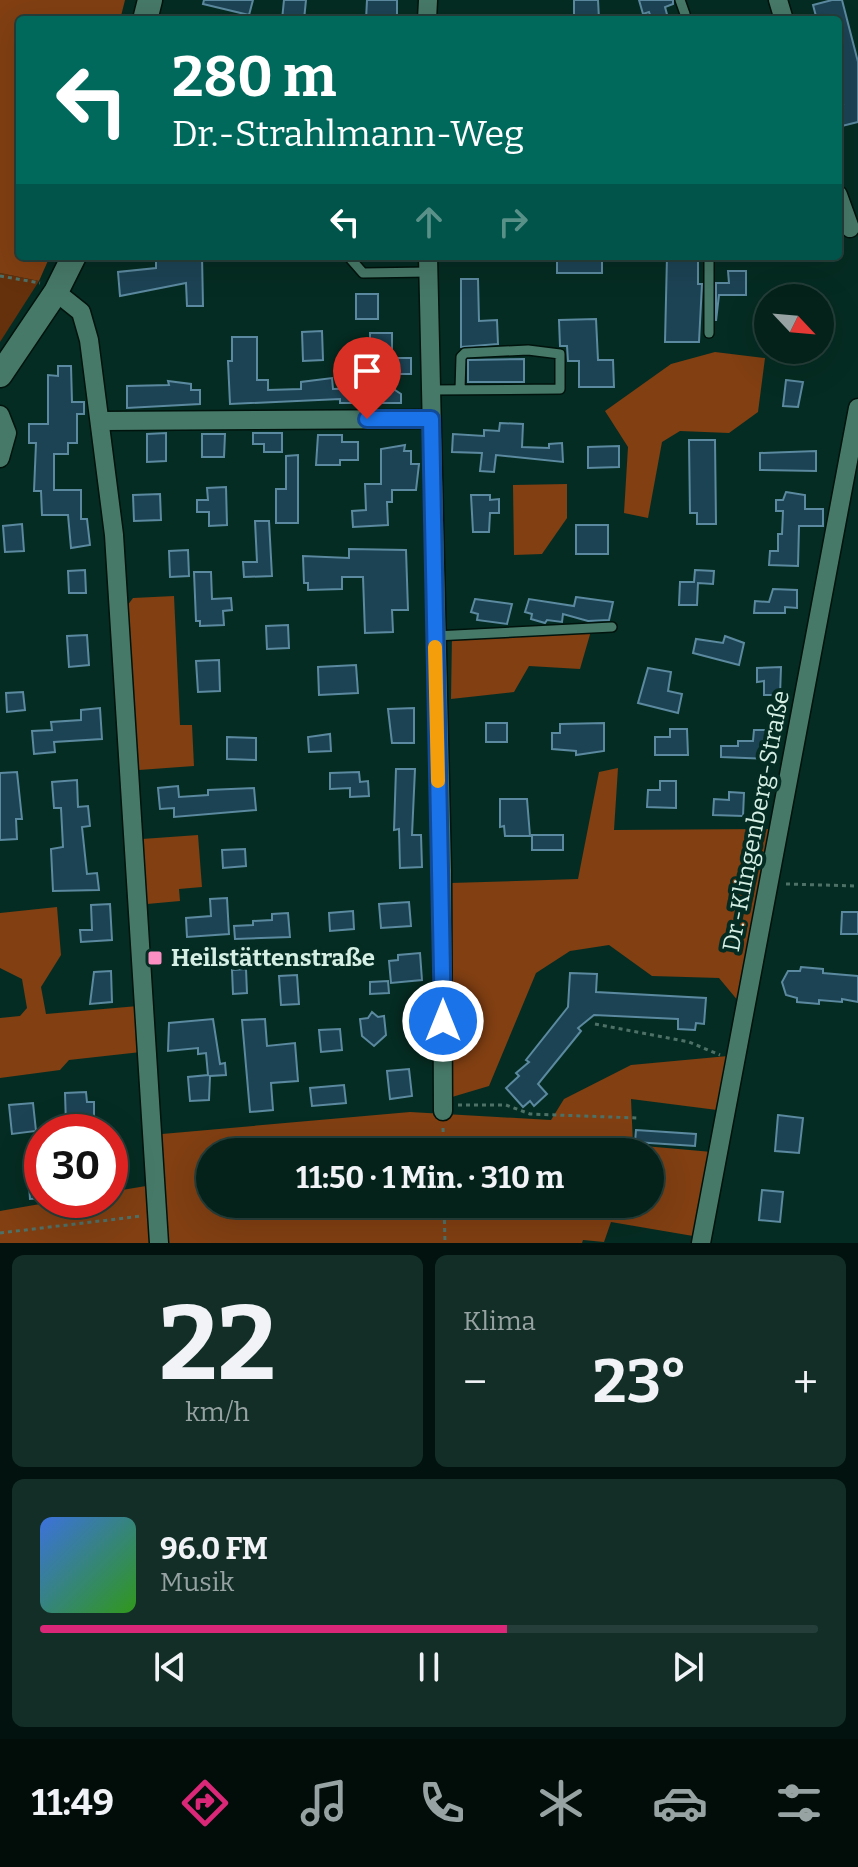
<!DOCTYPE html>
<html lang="de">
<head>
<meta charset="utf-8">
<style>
  body { margin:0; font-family:Bitter,serif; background:#122e27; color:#f1f3f6; height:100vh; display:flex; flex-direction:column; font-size:30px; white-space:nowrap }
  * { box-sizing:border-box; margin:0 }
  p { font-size:26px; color:#97a3a2 }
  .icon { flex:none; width:44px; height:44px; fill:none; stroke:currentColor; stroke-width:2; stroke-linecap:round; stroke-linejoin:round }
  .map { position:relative; height:1243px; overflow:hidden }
  .side { display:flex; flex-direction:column; gap:12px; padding:12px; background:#02120e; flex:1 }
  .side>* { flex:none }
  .hud { position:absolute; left:16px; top:16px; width:826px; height:244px; border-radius:8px; box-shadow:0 8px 32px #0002,0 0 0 2px #253e39; background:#00695c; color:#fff; overflow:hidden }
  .needle { width:52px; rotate:116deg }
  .controls { position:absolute; left:754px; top:284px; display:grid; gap:16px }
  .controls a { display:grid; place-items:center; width:80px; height:80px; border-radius:50%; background:#04211a; box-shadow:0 8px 32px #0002,0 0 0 2px #253e39; font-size:40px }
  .speed { position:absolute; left:24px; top:1114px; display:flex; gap:16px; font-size:40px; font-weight:700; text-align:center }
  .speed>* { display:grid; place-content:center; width:104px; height:104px; border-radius:50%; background:#04211a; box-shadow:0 8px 32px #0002,0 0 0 2px #253e39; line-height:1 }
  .speed .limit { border:12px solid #d22; background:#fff; color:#111 }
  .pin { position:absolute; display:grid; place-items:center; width:68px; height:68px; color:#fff; margin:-82px -34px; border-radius:50% 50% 50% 0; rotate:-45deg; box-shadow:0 0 8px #0007 }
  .pin .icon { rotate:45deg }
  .me { position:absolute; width:88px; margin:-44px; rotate:0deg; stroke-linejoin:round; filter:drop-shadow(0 0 6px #0008) }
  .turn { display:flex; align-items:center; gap:28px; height:168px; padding:0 24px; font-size:36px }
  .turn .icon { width:104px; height:104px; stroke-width:2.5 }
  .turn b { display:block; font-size:56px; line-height:68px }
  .lanes { display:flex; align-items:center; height:76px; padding:0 24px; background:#0003; justify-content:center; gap:40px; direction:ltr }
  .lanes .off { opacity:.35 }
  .big { font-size:60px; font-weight:700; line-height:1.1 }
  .side .widget { flex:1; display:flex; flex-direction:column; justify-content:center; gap:12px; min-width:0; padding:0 28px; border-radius:12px; background:#122e27 }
  .side .dial { align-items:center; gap:0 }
  .dial b { font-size:104px; line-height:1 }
  .song { display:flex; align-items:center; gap:24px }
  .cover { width:96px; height:96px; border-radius:12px; background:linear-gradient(135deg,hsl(220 70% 55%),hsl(110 70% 35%)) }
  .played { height:8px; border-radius:4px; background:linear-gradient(90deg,#db2777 60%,#253e39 60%) }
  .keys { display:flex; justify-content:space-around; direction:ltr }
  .heat { display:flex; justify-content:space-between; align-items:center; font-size:44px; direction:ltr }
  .side .tiles { flex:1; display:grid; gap:12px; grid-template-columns:1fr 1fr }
  .widget:last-child { grid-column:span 2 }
  .trip { position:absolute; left:196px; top:1138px; width:468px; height:80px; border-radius:40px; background:#04211a; box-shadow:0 8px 32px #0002,0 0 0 2px #253e39; font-weight:700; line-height:80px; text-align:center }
  .dock { display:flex; height:128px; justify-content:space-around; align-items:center; background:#020d0a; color:#97a3a2 }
  .dock .icon { width:56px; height:56px }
  .dock .active { color:#db2777 }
  .dock b { font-size:36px; color:#f1f3f6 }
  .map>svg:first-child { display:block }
  .green { fill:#65300c }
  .forest { fill:#813f12; fill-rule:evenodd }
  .building { fill:#1c4354; stroke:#5b899f; stroke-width:2 }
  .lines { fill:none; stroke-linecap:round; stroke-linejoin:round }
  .lane-casing { stroke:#00130c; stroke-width:12 }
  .street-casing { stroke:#00130c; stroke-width:21 }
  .secondary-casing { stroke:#00130c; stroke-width:27 }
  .path { stroke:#4e7167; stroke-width:3; stroke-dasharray:4 4; stroke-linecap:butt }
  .lane { stroke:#477968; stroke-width:9 }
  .street { stroke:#477968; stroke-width:18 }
  .secondary { stroke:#477968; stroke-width:24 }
  .route-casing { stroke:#114b97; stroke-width:20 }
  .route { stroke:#1a73e8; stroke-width:14 }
  .slow { stroke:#f59e0b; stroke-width:14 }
  .poi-dot { fill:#fb8fc4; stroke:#052c22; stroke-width:3 }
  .labels { text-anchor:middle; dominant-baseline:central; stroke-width:8; stroke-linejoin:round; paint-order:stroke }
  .street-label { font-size:24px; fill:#d5efe5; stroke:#052c22 }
  .poi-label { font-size:24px; font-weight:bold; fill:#d5efe5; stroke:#052c22; text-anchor:start }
</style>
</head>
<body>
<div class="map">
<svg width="858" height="1243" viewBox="0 0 858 1243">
  <rect width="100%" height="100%" fill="#052c22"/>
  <path class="green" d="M0,273L39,281L0,342Z"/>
  <g class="forest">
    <path d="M0,0H125L120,20H20V256H50L39,281L0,273Z"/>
    <path d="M715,352L765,358L758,412L729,433L680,431L662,442L648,518L624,513L628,447L605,411L671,364Z"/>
    <path d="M567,484V518L542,554L514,555L513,485Z"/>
    <path d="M174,596L180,725H192L194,766L139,770L127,606L133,598Z"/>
    <path d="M591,631L580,669L529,666L514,692L451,699L452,635Z"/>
    <path d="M618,768L614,830L774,829L739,1002L719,978L652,976L609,945L570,951L536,973L489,1086L452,1097L450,883L578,879L599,772Z"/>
    <path d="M198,835L202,887L179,889L180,901L147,904L142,839Z"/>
    <path d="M57,907L61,955L41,987L46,1014L138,1006L141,1052L69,1060L60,1070L0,1078V1018L20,1016L27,1008L22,979L0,968V913Z"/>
    <path d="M728,1056L717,1110L631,1099L633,1145L712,1152L693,1236L611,1222L604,1242L583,1240L582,1243H168L162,1134L410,1112L551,1120L564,1099L631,1065ZM210,1152H650V1204H210Z"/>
    <path d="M146,1186L150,1243H0V1211L63,1200H110V1192Z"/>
  </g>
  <g class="building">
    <path d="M204,0H253L249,15L203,4Z"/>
    <path d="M284,0H306L304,20H282Z"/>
    <path d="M367,0H397V20H366Z"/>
    <path d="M574,0H598L599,19H574Z"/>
    <path d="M639,0H673V4L665,7L668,18L652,20L649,12L643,14Z"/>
    <path d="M832,0H842L858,62V122L838,127V105L843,104L838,87V20H817L813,5Z"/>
    <path d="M156,256H202L203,306H187L186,283L120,296L118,272L156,268Z"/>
    <rect x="557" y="256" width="45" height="17"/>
    <path d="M667,256H698V284H702L699,342H665Z"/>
    <path d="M728,271H746V295H719L716,321V283H729Z"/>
    <path d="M461,279H478L479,321L497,320L498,344L461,347Z"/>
    <rect x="356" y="294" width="22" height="25"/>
    <path d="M596,319L598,360H613L614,387H579V361H568L567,346H560L559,320Z"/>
    <path d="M322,331L323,360L303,361L302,332Z"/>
    <path d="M370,333H392V358H411V374H371L401,394V403H340V399L230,404L228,361H232V337H257V380H268V390L301,389V382L332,378L333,389L363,388V384H370Z"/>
    <path d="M524,359V382H468V360Z"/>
    <path d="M58,366H71L72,402H84V414H77V443H68V454H54V490H81V519H87L90,545L71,548L68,515H42L41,491H34L36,443H29V424H48V375L58,376Z"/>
    <path d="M786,380L803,382L798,407L783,406Z"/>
    <path d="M168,381L191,384V390H200V404L127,408V386L169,385Z"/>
    <path d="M500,423L523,424L522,447L549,448V444L562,443L563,462L496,455L494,472L480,471L482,453L452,452L453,434L484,436V430L499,431Z"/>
    <path d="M166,433V461L147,462V434Z"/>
    <path d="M253,433H282V452H264V444H253Z"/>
    <path d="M202,434H225L224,457H202Z"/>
    <path d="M318,435H342V442H358V460H340V465H316Z"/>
    <path d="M689,440H715L716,524H697V513H690Z"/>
    <path d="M405,445L404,451H411V464H419L416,490H392V502H387L388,525L353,527L352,511L366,510L365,484H381V449Z"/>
    <path d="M619,446V467L588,468V447Z"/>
    <path d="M816,451V471L760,470V453Z"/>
    <path d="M298,455V523H276V489H286V456Z"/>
    <path d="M226,487L227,525L209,526V512H197V500H208L207,488Z"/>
    <path d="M786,492L805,495V509H823V526H799L798,566L769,565L770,551H778V534H782L783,511H776V500H783Z"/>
    <path d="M160,494L161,520L134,521L133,495Z"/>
    <path d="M471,495H490V500L499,499V513H490L489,532H473Z"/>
    <path d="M255,521H269L272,576L244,577L243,562H257Z"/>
    <path d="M22,524L24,551L5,552L3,526Z"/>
    <rect x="576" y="525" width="32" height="29"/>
    <path d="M349,549L406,550L408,610H392L393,632L365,633L363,577H342V589L308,590V583H304L303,556L349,558Z"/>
    <path d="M188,550L189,576L170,577L169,551Z"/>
    <path d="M85,570L86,593H69L68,571Z"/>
    <path d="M695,570L714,571L713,584L698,583L697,605H679L680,582H694Z"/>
    <path d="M194,572H211L212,599L231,598L232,610L223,611L224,625L200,626V621H196Z"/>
    <path d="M773,589L797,590V608L785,607V613H754L755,601L769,602Z"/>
    <path d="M576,597L613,602L609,620L588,621L563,614L562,622L547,620L545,623L531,619L532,614L525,612L529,599L574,606Z"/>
    <path d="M475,599L512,604L507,624L477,620L478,614L471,612Z"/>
    <path d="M288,625L289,648L267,649L266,626Z"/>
    <path d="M87,635L89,665L69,667L67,636Z"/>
    <path d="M725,636L744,643L739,665L693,653L696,639L723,643Z"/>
    <path d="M219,660L220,691L198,692L196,661Z"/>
    <path d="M356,665L358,693L319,695L318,667Z"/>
    <path d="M781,667L780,695H764V681L757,682V668Z"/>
    <path d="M648,668L671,672L668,691L682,694L678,713L638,703Z"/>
    <path d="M23,692L25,710L7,712L6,693Z"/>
    <path d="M100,708L102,739L54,742L55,752L34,754L32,731L52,730L51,722L81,720V710Z"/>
    <path d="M414,708V743H392L388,709Z"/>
    <rect x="486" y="723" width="21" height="19"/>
    <path d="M604,723V751L576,755V751L552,749V733H560V724Z"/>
    <path d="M670,729H687L688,755H655V737H670Z"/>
    <path d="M754,730H772L771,759L721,757V746H738V741H753Z"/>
    <path d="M330,734L331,751L309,752L308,737Z"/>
    <path d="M227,737L256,738V760L227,759Z"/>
    <path d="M396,769H415L412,835H421L422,867L400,868L399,829L394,830Z"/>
    <path d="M17,772L22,819H16L17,839L0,840V773Z"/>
    <path d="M359,772L360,782L368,781L369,796L350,797V788L330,789V773Z"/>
    <path d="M77,780L78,807L88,806L90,826L82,827L87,874L97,873L99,890L53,891L51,849L63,847L61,808H54L52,782Z"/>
    <path d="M660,781H676V808L647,807L648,790H660Z"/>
    <path d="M178,786L179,797L208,795V790L254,788L256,810L174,817V808L160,809L158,788Z"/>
    <path d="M729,792L744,793L743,816L713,815L714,799L729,800Z"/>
    <path d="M500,799H527L530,836H505L504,826L500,827Z"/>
    <rect x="532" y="835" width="31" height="15"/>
    <path d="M245,849L246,866L223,868L222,850Z"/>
    <path d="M227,898L229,934L187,937L186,918L211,916L210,899Z"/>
    <path d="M409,902L411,926L381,928L379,904Z"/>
    <path d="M110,904L112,940L81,942L80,930H92L91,905Z"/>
    <path d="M353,911L354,929L330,931L329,913Z"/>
    <path d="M842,912H858V934H841Z"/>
    <path d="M288,913L290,937L235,939L234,926L253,925V921L272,920V914Z"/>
    <path d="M420,953L422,980L391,983L389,961L398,960V955Z"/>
    <path d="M801,967L823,969V973L858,976V1002L842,999V1002L819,1000V1004L797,1002V998L786,995L782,982L788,971H800Z"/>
    <path d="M246,969L247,993L233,994L232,970Z"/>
    <path d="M111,971L112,1002L90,1004L94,972Z"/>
    <path d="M570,973L597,974L596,992L706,998L704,1024L696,1023L695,1030L678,1029V1019L594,1015L578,1028L581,1031L538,1084L547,1094L534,1106L530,1101L523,1107L506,1088L519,1076L516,1073L529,1062L526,1060L568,1007Z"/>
    <path d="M297,975L299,1004L281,1005L279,976Z"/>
    <path d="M388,981L389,993L370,994V982Z"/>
    <path d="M372,1012L378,1017L384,1016L386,1035L374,1046L362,1036L360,1019L368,1018Z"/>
    <path d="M213,1019L220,1064L225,1063L226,1075L210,1076L209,1100L190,1101L188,1077L208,1075L206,1053L198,1054V1048L168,1051L169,1023Z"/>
    <path d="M265,1019L267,1046L295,1043L298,1081L271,1083L273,1110L250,1112L242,1020Z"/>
    <path d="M340,1029L342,1050L321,1052L319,1030Z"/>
    <path d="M409,1069L412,1096L390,1099L387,1071Z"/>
    <path d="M344,1085L346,1103L312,1106L310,1088Z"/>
    <path d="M86,1092L87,1102H94V1124L66,1125L65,1093Z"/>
    <path d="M33,1103L36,1131L12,1134L9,1105Z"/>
    <path d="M778,1115L803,1118L799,1153L775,1151Z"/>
    <path d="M636,1130L696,1134L695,1146L635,1142Z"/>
    <path d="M28,1169H42V1198L30,1199Z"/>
    <path d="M762,1190L783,1192L780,1222L759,1220Z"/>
  </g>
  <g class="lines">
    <defs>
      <g id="lane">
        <path d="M680,0L685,14"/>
        <path d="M709,256V333"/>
        <path d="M349,257L363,273L429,272"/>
        <path d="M430,390L560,389V354L528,350L465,353L461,357L460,390"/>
        <path d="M435,636L612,627"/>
      </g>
      <g id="street">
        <path d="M778,0L784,20"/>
        <path d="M427,20L428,0"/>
        <path d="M838,195L850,228"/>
        <path d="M428,256L442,871L443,1111"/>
        <path d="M56,292L81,312L89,340L114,535L159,1243"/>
        <path d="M0,415L7,433L0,458"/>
        <path d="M102,421L431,419"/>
        <path d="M701,1243L858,408"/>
      </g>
      <g id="secondary">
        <path d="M145,20L150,0"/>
        <path d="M0,375L56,292L74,256"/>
      </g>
    </defs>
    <use href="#lane" class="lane-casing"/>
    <use href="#street" class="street-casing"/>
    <use href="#secondary" class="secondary-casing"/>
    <g class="path">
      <path d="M0,276L40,283"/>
      <path d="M786,884L858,886"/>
      <path d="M595,1024L689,1042L720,1055"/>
      <path d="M458,1105H506L530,1114L637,1118"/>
      <path d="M443,1128L444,1152"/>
      <path d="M444,1204L445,1243"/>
      <path d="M0,1233L142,1216"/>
    </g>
    <use href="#lane" class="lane"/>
    <use href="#street" class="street"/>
    <use href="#secondary" class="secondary"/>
  </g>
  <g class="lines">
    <defs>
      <path id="route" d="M367,419H431L443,1021"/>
    </defs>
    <use href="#route" class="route-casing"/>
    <use href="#route" class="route"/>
    <path class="slow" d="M435,647L438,781"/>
  </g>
  <rect class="poi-dot" x="147" y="950" width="16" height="16" rx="4"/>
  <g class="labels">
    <g class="street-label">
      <text transform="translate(756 821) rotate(-79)">Dr.-Klingenberg-Straße</text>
    </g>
    <g class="poi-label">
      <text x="171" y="958">Heilstättenstraße</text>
    </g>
  </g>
</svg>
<div class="controls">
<a><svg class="needle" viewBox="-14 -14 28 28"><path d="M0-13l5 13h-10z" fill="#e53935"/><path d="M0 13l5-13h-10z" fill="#97a3a2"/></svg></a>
</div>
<div class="speed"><div class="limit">30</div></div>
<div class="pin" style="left:367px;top:419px;background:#d93025"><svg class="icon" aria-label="arrive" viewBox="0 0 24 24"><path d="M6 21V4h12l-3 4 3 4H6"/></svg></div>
<svg class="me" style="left:443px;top:1021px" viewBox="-20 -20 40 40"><circle r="17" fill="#1a73e8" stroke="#fff" stroke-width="3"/><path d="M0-11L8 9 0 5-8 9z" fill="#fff"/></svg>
<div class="trip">11:50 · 1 Min. · 310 m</div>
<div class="hud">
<div class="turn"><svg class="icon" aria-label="left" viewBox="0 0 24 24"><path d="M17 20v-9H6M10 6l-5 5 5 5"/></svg><div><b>280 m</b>Dr.-Strahlmann-Weg</div></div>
<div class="lanes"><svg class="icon" aria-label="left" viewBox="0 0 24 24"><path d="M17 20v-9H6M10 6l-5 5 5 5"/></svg><svg class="icon off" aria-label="ahead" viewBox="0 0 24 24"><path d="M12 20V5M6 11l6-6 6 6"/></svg><svg class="icon off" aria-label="right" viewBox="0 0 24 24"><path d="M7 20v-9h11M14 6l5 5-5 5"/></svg></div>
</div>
</div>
<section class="side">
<div class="tiles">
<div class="widget dial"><b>22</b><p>km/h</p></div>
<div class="widget"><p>Klima</p>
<div class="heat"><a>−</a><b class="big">23°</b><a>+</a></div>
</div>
<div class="widget">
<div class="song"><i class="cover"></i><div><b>96.0 FM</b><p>Musik</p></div></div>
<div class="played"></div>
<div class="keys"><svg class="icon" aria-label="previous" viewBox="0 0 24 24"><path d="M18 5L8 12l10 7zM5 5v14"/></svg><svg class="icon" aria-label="pause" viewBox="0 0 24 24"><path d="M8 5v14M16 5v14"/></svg><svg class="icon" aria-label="next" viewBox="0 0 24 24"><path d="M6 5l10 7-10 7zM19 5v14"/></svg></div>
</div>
</div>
</section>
<nav class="dock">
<b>11:49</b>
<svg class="icon active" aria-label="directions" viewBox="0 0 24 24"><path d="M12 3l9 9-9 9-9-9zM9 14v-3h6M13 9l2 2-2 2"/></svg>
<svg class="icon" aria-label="music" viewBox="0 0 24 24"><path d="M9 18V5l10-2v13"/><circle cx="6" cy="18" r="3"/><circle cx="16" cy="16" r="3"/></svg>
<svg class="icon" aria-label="phone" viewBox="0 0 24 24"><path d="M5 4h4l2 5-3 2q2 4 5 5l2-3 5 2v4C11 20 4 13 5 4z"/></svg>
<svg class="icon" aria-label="climate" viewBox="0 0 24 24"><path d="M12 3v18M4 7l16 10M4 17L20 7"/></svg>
<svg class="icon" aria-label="car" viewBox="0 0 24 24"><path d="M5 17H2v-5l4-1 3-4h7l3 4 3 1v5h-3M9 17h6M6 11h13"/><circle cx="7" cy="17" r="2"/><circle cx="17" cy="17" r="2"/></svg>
<svg class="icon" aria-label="filters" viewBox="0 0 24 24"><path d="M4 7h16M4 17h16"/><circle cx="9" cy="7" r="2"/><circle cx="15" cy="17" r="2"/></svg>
</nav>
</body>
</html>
